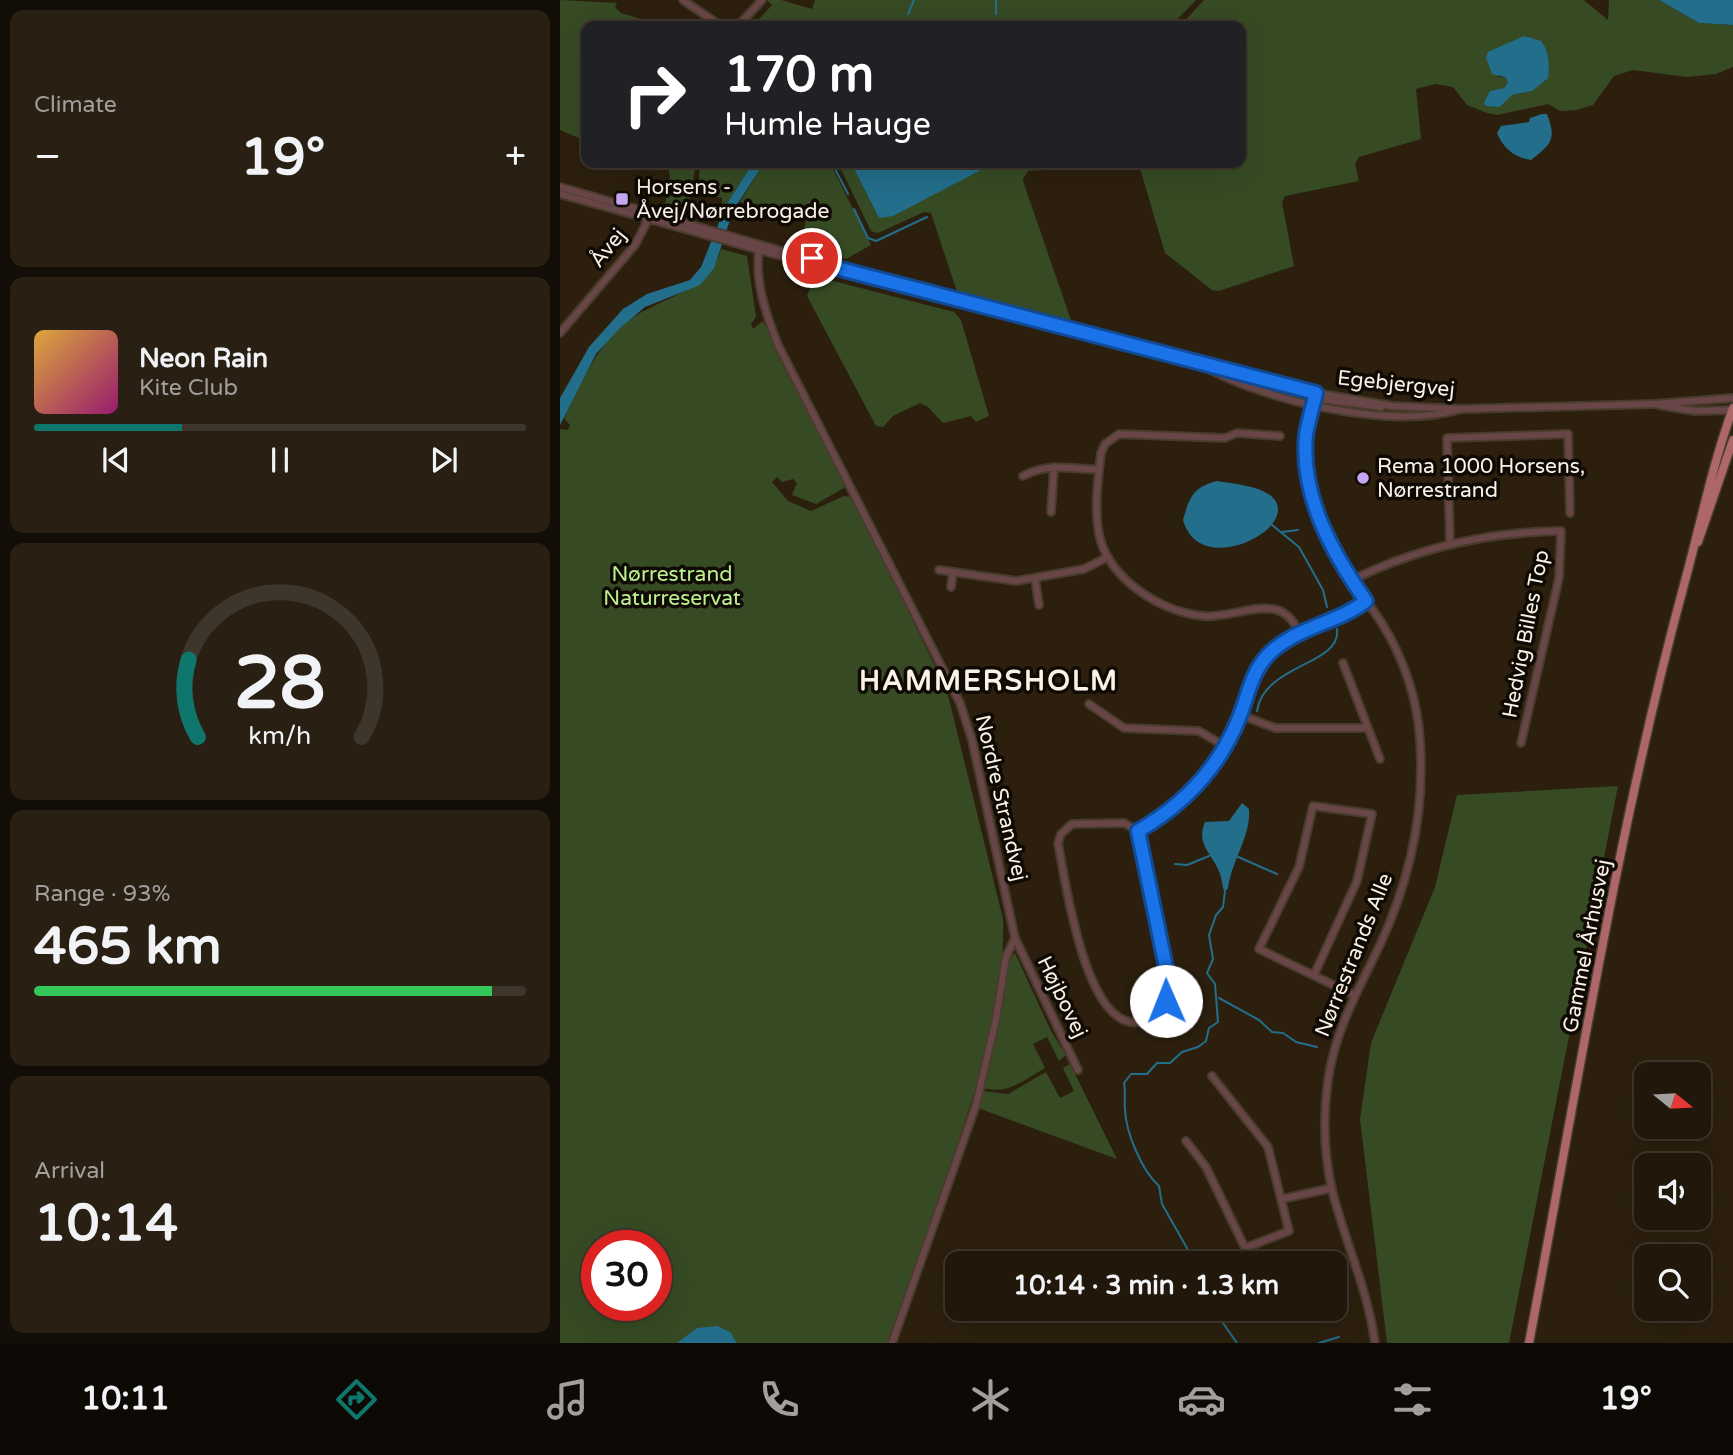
<!DOCTYPE html>
<html lang="en">
<head>
<meta charset="utf-8">
<style>
  body { margin:0; font-family:"Varela Round",sans-serif; background:#292013; color:#f1f3f6; height:100vh; display:flex; flex-direction:column; font-size:26px; white-space:nowrap }
  * { box-sizing:border-box; margin:0 }
  p { font-size:23px; color:#a29f9c }
  .icon { flex:none; width:38px; height:38px; fill:none; stroke:currentColor; stroke-width:2; stroke-linecap:round; stroke-linejoin:round }
  .map { position:relative; flex:1; overflow:hidden }
  .drawer { display:flex; flex-direction:column; gap:10px; padding:10px; background:#120d06; width:560px }
  .drawer>* { flex:none }
  .hud { position:absolute; left:21px; top:21px; width:665px; height:147px; border-radius:14px; box-shadow:0 7px 28px #0002,0 0 0 2px #3e362b; background:#202124; color:#fff; overflow:hidden }
  .needle { width:46px; rotate:108deg }
  .controls { position:absolute; left:1074px; top:1062px; display:grid; gap:14px }
  .controls a { display:grid; place-items:center; width:77px; height:77px; border-radius:14px; background:#21170a; box-shadow:0 7px 28px #0002,0 0 0 2px #3e362b; font-size:35px }
  .speed { position:absolute; left:21px; top:1230px; display:flex; gap:14px; font-size:35px; font-weight:700; text-align:center }
  .speed>* { display:grid; place-content:center; width:91px; height:91px; border-radius:50%; background:#21170a; box-shadow:0 7px 28px #0002,0 0 0 2px #3e362b; line-height:1 }
  .speed .limit { border:10px solid #d22; background:#fff; color:#111 }
  .pin { position:absolute; display:grid; place-items:center; width:60px; height:60px; color:#fff; margin:-30px; border:4px solid #fff; border-radius:50%; box-shadow:0 2px 7px #0007 }
  .me { position:absolute; width:77px; margin:-38px; rotate:359deg; stroke-linejoin:round; filter:drop-shadow(0 0 5px #0008) }
  .turn { display:flex; align-items:center; gap:24px; height:147px; padding:0 28px; font-size:32px }
  .turn .icon { width:91px; height:91px; stroke-width:2.5 }
  .turn b { display:block; font-size:49px; line-height:60px }
  .big { font-size:52px; font-weight:700; line-height:1.1 }
  .drawer .tile { flex:1; display:flex; flex-direction:column; justify-content:center; gap:10px; min-width:0; padding:0 24px; border-radius:14px; background:#292013 }
  .drawer .dial { align-items:center; gap:0 }
  .dial svg { height:182px; overflow:visible; fill:none; stroke:#3e362b; stroke-width:7; stroke-linecap:round; text-anchor:middle }
  .dial text { fill:#f1f3f6; stroke:none }
  .song { display:flex; align-items:center; gap:21px }
  .cover { width:84px; height:84px; border-radius:10px; background:linear-gradient(135deg,hsl(40 70% 55%),hsl(320 70% 35%)) }
  .played { height:7px; border-radius:4px; background:linear-gradient(90deg,#0f766e 30%,#3e362b 30%) }
  .keys { display:flex; justify-content:space-around; direction:ltr }
  .heat { display:flex; justify-content:space-between; align-items:center; font-size:38px; direction:ltr }
  .charge { height:10px; border-radius:5px; background:linear-gradient(90deg,#34c759 93%,#3e362b 0) }
  .trip { position:absolute; left:385px; top:1251px; width:402px; height:70px; border-radius:14px; background:#21170a; box-shadow:0 7px 28px #0002,0 0 0 2px #3e362b; font-weight:700; line-height:70px; text-align:center }
  .dock { display:flex; height:112px; justify-content:space-around; align-items:center; background:#0d0904; color:#a29f9c }
  .dock .icon { width:49px; height:49px }
  .dock .active { color:#0f766e }
  .dock b { font-size:32px; color:#f1f3f6 }
  main { display:flex; flex:1; min-height:0 }
  .map>svg:first-child { display:block }
  .green { fill:#364b24; fill-rule:evenodd }
  .water { fill:#236e8b }
  .lines { fill:none; stroke-linecap:round; stroke-linejoin:round }
  .stream { stroke:#236e8b; stroke-width:2 }
  .minor-casing { stroke:#493c2c; stroke-width:10 }
  .major-casing { stroke:#493c2c; stroke-width:11 }
  .minor { stroke:#684546; stroke-width:6 }
  .major { stroke:#ad676a; stroke-width:8 }
  .route-casing { stroke:#114b97; stroke-width:18 }
  .route { stroke:#1a73e8; stroke-width:12 }
  .poi-dot { fill:#c6a6f0; stroke:#0f0a04; stroke-width:2.5 }
  .labels { text-anchor:middle; dominant-baseline:central; stroke-width:7; stroke-linejoin:round; paint-order:stroke }
  .poi-label { font-size:21px; fill:#faf1e7; stroke:#0f0a04; text-anchor:start }
  .street-label { font-size:21px; fill:#faf1e7; stroke:#0f0a04 }
  .park-label { font-size:21px; fill:#bdf190; stroke:#0f0a04 }
  .district-label { font-size:28px; font-weight:bold; letter-spacing:2px; fill:#faf1e7; stroke:#0f0a04 }
</style>
</head>
<body>
<main>
<section class="drawer">
<div class="tile"><p>Climate</p>
<div class="heat"><a>−</a><b class="big">19°</b><a>+</a></div>
</div>
<div class="tile">
<div class="song"><i class="cover"></i><div><b>Neon Rain</b><p>Kite Club</p></div></div>
<div class="played"></div>
<div class="keys"><svg class="icon" aria-label="previous" viewBox="0 0 24 24"><path d="M18 5L8 12l10 7zM5 5v14"/></svg><svg class="icon" aria-label="pause" viewBox="0 0 24 24"><path d="M8 5v14M16 5v14"/></svg><svg class="icon" aria-label="next" viewBox="0 0 24 24"><path d="M6 5l10 7-10 7zM19 5v14"/></svg></div>
</div>
<div class="tile dial"><svg viewBox="0 0 100 80">
<path d="M14 69A42 42 0 1 1 86 69"/>
<path d="M14 69A42 42 0 0 1 10 35" stroke="#0f766e"/>
<text x="50" y="56" font-size="32" font-weight="700">28</text>
<text x="50" y="72" font-size="11">km/h</text>
</svg></div>
<div class="tile"><p>Range · 93%</p><b class="big">465 km</b><div class="charge"></div></div>
<div class="tile"><p>Arrival</p><b class="big">10:14</b></div>
</section>
<div class="map">
<svg width="1173" height="1343" viewBox="0 0 1173 1343">
  <rect width="100%" height="100%" fill="#2c1f0e"/>
  <g class="green">
    <path d="M0,0L57,3L55,7L61,13L81,19L79,26H26V141L0,130Z"/>
    <path d="M207,0H221L252,9L255,0H636L611,26H193L212,5Z"/>
    <path d="M644,0H1024L1048,20L1049,0H1099L1139,23L1173,25V67L1156,74L1127,77L1073,70L1054,76L1033,105L1017,110L1000,111L988,104L937,115L927,113L907,105L893,87L875,84L856,89L861,139L799,157L795,164L799,181L725,196L722,202L734,266L659,291L652,290L605,253L579,165L468,171L463,179L464,184L512,323L397,292L371,213L364,212L318,233L311,231L278,163H291L319,218L423,169L465,163H681V26H620ZM990,68L972,91L952,95L940,107L931,91L944,88L948,82L945,77H935Z"/>
    <path d="M107,163H136L127,216L110,211L105,206L110,176Z"/>
    <path d="M140,163H193L166,205L162,204V198L138,192Z"/>
    <path d="M204,163H270L311,245L286,259L240,245L246,221L180,202Z"/>
    <path d="M161,249L187,256L196,317L191,324L193,329L203,321L285,482L284,488L256,504L232,495L237,483L233,479L222,482L217,477L212,482L228,501L251,511L284,496L292,497L387,691L443,919C446,1006 414,1095 386,1177C367,1232 348,1288 329,1343H0V429L8,430L10,425L4,418C20,385 34,351 62,326C94,297 147,296 161,249ZM37,1246H96V1306H37Z"/>
    <path d="M254,276L394,312L401,320L429,416L416,422L411,416L383,423L368,407L360,403L333,416L323,427L316,426L247,296Z"/>
    <path d="M1058,786L949,1343H827L800,1119L811,1043L875,887L897,795Z"/>
    <path d="M455,953L491,1031L506,1055L499,1061L487,1037L473,1044L485,1068C464,1080 448,1095 423,1088L439,1023L449,959Z"/>
    <path d="M510,1064L557,1159L418,1108L423,1091L448,1094L486,1072L500,1098L514,1091L503,1068Z"/>
  </g>
  <g class="water">
    <path d="M1099,0H1173V25L1139,23Z"/>
    <path d="M964,36L981,41C989,51 990,66 988,78L972,91L952,95L940,107L926,106L924,103L930,91L944,88L948,82L945,77L932,74L926,58L928,52Z"/>
    <path d="M982,114H987C997,140 991,144 971,160C955,158 943,148 937,133L941,126L969,122L970,118Z"/>
    <path d="M193,163H204L173,211L154,268L140,285L85,307L60,328L36,354L0,425V398L29,347L63,309L87,294L130,280L141,267L166,205Z"/>
    <path d="M291,163H465L423,169L333,216L319,218Z"/>
    <path d="M657,481C673,484 696,485 710,495C748,525 640,582 623,520C629,498 633,487 657,481Z"/>
    <path d="M682,803L689,809C691,837 671,861 668,889L664,891C662,885 662,880 660,874C654,855 635,845 645,822L669,821Z"/>
    <path d="M157,1326L170,1332L177,1343H117L137,1328Z"/>
  </g>
  <g class="lines">
    <g class="stream">
      <path d="M348,14L354,0"/>
      <path d="M436,14V0"/>
      <path d="M272,163L288,194"/>
      <path d="M294,209L308,238L316,241L367,217"/>
      <path d="M712,525L739,547L763,590L767,607"/>
      <path d="M722,532L738,530"/>
      <path d="M697,711C704,664 782,665 777,629"/>
      <path d="M676,856L717,874"/>
      <path d="M615,864L627,865L649,856"/>
      <path d="M659,998L699,1020L712,1032L723,1033L736,1042L757,1047"/>
      <path d="M636,1264L602,1204L599,1186C582,1171 566,1133 565,1110C564,1100 566,1093 564,1083L571,1074H587L597,1063H610L622,1052L638,1047L646,1041L649,1028L658,1022L655,984L647,973L653,959L649,935L656,915L663,907L665,891"/>
      <path d="M658,1309V1316L677,1343"/>
      <path d="M759,1343L779,1337"/>
    </g>
    <defs>
      <g id="minor">
        <path d="M123,0L161,26"/>
        <path d="M178,26L202,0"/>
        <path d="M0,187L260,262"/>
        <path d="M0,194L250,264L265,265L643,366L768,395L832,406L903,409L1094,404L1173,398"/>
        <path d="M200,245C193,278 206,314 218,345L400,703L412,740L455,938L446,957L436,1019L416,1105L332,1343"/>
        <path d="M0,333L75,245L90,216"/>
        <path d="M647,368C710,402 832,430 901,409"/>
        <path d="M756,392C753,406 749,420 747,434C742,469 754,516 770,547C784,574 805,597 821,622C843,656 858,700 860,741C865,812 849,883 819,947C798,990 775,1031 768,1080C763,1116 764,1154 772,1190C785,1242 808,1290 815,1343"/>
        <path d="M754,404L761,399L821,407"/>
        <path d="M1099,405L1135,411L1173,410"/>
        <path d="M720,436L677,433L665,438L559,434L545,444L541,453C538,479 534,508 539,534C548,579 601,612 643,616C666,618 694,605 713,609C726,611 734,621 739,633"/>
        <path d="M463,476C486,463 513,468 539,470"/>
        <path d="M491,512L494,467"/>
        <path d="M890,542L887,438L1008,434L1010,513"/>
        <path d="M379,570L456,581L524,569L548,557"/>
        <path d="M475,578L479,605"/>
        <path d="M792,580C859,547 927,532 1001,531L999,578L961,743"/>
        <path d="M391,587L393,572"/>
        <path d="M783,663L820,759"/>
        <path d="M529,704L564,728L639,731L666,747"/>
        <path d="M681,715L715,728H807"/>
        <path d="M564,823L578,831C586,870 594,909 602,947C604,960 611,977 609,989C608,1002 601,1013 589,1019C527,1049 505,878 498,843L501,834L512,824Z"/>
        <path d="M578,831C625,804 659,768 679,718C688,696 691,673 708,655C735,627 776,623 806,601"/>
        <path d="M455,938L518,1070"/>
        <path d="M754,975L797,881L812,814L753,806L739,867L699,949L794,995"/>
        <path d="M626,1141L646,1167L685,1248L729,1231L708,1147L652,1076"/>
        <path d="M722,1199L772,1188"/>
      </g>
      <g id="major">
        <path d="M1138,542L1173,440"/>
        <path d="M969,1343C1017,1089 1057,831 1125,581C1141,522 1152,466 1173,408"/>
      </g>
    </defs>
    <use href="#minor" class="minor-casing"/>
    <use href="#major" class="major-casing"/>
    <use href="#minor" class="minor"/>
    <use href="#major" class="major"/>
  </g>
  <g class="lines">
    <defs>
      <path id="route" d="M252,258L265,265L756,393C753,406 748,421 746,435C740,496 773,554 806,601C776,624 735,627 708,655C691,673 688,696 679,718C659,768 625,804 578,831L610,987L606,1001"/>
    </defs>
    <use href="#route" class="route-casing"/>
    <use href="#route" class="route"/>
  </g>
  <g class="poi-dot">
    <rect x="55" y="192" width="14" height="14" rx="3.5"/>
    <circle cx="803" cy="478" r="7"/>
  </g>
  <g class="labels">
    <g class="poi-label">
      <text x="76" y="187">Horsens -<tspan x="76" dy="24">Åvej/Nørrebrogade</tspan></text>
      <text x="817" y="466">Rema 1000 Horsens,<tspan x="817" dy="24">Nørrestrand</tspan></text>
    </g>
    <g class="street-label">
      <text transform="translate(48 248) rotate(-51)">Åvej</text>
      <text transform="translate(836 384) rotate(6)">Egebjergvej</text>
      <text transform="translate(966 634) rotate(-79)">Hedvig Billes Top</text>
      <text transform="translate(441 798) rotate(77)">Nordre Strandvej</text>
      <text transform="translate(1027 946) rotate(-79)">Gammel Århusvej</text>
      <text transform="translate(794 955) rotate(-68)">Nørrestrands Alle</text>
      <text transform="translate(502 997) rotate(64)">Højbovej</text>
    </g>
    <g class="park-label">
      <text x="112" y="574">Nørrestrand<tspan x="112" dy="24">Naturreservat</tspan></text>
    </g>
    <g class="district-label">
      <text x="429" y="681">HAMMERSHOLM</text>
    </g>
  </g>
</svg>
<div class="controls">
<a><svg class="needle" viewBox="-14 -14 28 28"><path d="M0-13l5 13h-10z" fill="#e53935"/><path d="M0 13l5-13h-10z" fill="#a29f9c"/></svg></a>
<a><svg class="icon" aria-label="sound" viewBox="0 0 24 24"><path d="M4 9h4l5-4v14l-5-4H4zM17 9q2 3 0 6"/></svg></a>
<a><svg class="icon" aria-label="search" viewBox="0 0 24 24"><circle cx="10" cy="10" r="6"/><path d="M15 15l6 6"/></svg></a>
</div>
<div class="speed"><div class="limit">30</div></div>
<div class="pin" style="left:252px;top:258px;background:#d93025"><svg class="icon" aria-label="arrive" viewBox="0 0 24 24"><path d="M6 21V4h12l-3 4 3 4H6"/></svg></div>
<svg class="me" style="left:606px;top:1001px" viewBox="-20 -20 40 40"><circle r="19" fill="#fff"/><path d="M0-13L10 11 0 6-10 11z" fill="#1a73e8"/></svg>
<div class="trip">10:14 · 3 min · 1.3 km</div>
<div class="hud">
<div class="turn"><svg class="icon" aria-label="right" viewBox="0 0 24 24"><path d="M7 20v-9h11M14 6l5 5-5 5"/></svg><div><b>170 m</b>Humle Hauge</div></div>
</div>
</div>
</main>
<nav class="dock">
<b>10:11</b>
<svg class="icon active" aria-label="directions" viewBox="0 0 24 24"><path d="M12 3l9 9-9 9-9-9zM9 14v-3h6M13 9l2 2-2 2"/></svg>
<svg class="icon" aria-label="music" viewBox="0 0 24 24"><path d="M9 18V5l10-2v13"/><circle cx="6" cy="18" r="3"/><circle cx="16" cy="16" r="3"/></svg>
<svg class="icon" aria-label="phone" viewBox="0 0 24 24"><path d="M5 4h4l2 5-3 2q2 4 5 5l2-3 5 2v4C11 20 4 13 5 4z"/></svg>
<svg class="icon" aria-label="climate" viewBox="0 0 24 24"><path d="M12 3v18M4 7l16 10M4 17L20 7"/></svg>
<svg class="icon" aria-label="car" viewBox="0 0 24 24"><path d="M5 17H2v-5l4-1 3-4h7l3 4 3 1v5h-3M9 17h6M6 11h13"/><circle cx="7" cy="17" r="2"/><circle cx="17" cy="17" r="2"/></svg>
<svg class="icon" aria-label="filters" viewBox="0 0 24 24"><path d="M4 7h16M4 17h16"/><circle cx="9" cy="7" r="2"/><circle cx="15" cy="17" r="2"/></svg>
<b>19°</b>
</nav>
</body>
</html>
